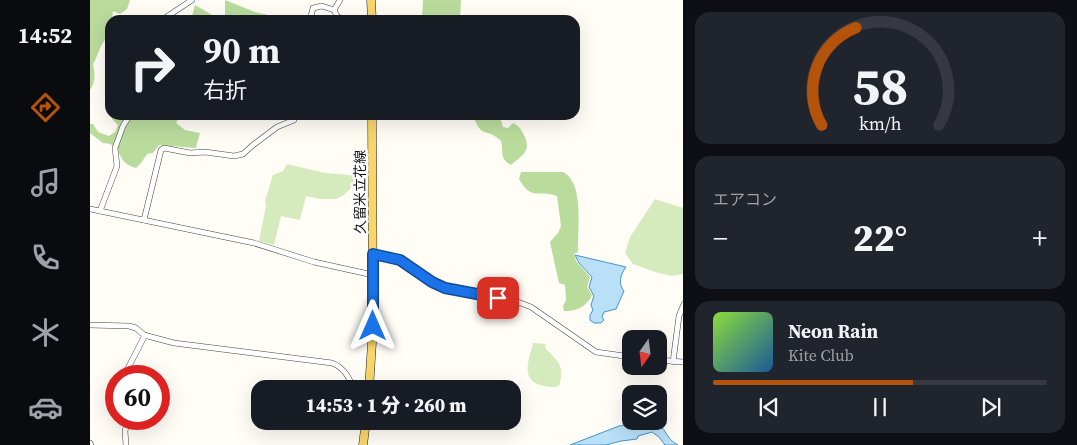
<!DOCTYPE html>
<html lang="ja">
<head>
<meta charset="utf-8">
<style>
  body { margin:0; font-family:"Source Serif 4","Noto Sans JP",serif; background:#20242c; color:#f1f3f6; height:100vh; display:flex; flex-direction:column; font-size:19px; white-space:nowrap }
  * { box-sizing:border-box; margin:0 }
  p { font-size:16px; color:#9ea1a6 }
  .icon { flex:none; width:28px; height:28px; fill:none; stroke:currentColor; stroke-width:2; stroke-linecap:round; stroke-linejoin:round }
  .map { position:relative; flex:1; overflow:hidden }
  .side { display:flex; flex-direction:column; gap:12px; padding:12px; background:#0d0f14; width:394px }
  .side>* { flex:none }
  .guide { position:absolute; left:15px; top:15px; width:475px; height:105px; border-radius:15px; box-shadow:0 5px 20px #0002; background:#171b24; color:#f1f3f6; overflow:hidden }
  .needle { width:32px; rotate:194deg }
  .buttons { position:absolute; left:532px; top:330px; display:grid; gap:10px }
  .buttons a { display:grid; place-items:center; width:45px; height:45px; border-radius:10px; background:#171b24; box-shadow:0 5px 20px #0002; font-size:25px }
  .speed { position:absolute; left:15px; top:365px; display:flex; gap:10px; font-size:25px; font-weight:700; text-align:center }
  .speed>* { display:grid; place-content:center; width:65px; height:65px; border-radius:50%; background:#171b24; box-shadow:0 5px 20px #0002; line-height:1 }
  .speed .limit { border:8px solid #d22; background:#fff; color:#111 }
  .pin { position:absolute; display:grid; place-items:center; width:42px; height:42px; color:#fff; margin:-21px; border-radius:10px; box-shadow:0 2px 8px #0006 }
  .me { position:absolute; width:55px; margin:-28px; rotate:0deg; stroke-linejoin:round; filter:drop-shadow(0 0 4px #0008) }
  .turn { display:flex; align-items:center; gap:18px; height:105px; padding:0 15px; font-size:22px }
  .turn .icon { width:65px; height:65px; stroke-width:2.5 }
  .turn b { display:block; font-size:35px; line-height:42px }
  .big { font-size:38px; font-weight:800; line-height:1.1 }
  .side .widget { flex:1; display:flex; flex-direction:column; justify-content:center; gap:8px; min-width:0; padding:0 18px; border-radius:15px; background:#20242c }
  .side .dial { align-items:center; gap:0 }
  .dial svg { height:130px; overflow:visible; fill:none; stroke:#363941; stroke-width:7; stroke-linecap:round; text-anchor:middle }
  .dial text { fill:#f1f3f6; stroke:none }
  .song { display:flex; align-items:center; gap:15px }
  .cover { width:60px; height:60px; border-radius:8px; background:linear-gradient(135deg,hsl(90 70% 55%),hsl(210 70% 35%)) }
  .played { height:5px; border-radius:2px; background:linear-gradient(90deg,#b45309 60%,#363941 60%) }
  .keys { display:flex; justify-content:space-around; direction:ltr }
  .heat { display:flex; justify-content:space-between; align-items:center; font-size:28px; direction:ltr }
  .trip { position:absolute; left:161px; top:380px; width:270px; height:50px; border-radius:15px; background:#171b24; box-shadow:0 5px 20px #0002; font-weight:800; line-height:50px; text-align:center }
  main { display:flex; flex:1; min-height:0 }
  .tab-bar { display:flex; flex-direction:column; width:90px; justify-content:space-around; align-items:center; background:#090b0e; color:#9ea1a6 }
  .tab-bar .icon { width:35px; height:35px }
  .tab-bar .on { color:#b45309 }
  .tab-bar b { font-size:22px; color:#f1f3f6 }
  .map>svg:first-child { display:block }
  .green { fill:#d5ebbd }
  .forest { fill:#b9dc9c }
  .water { fill:#b9e0f7; stroke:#3f96cf }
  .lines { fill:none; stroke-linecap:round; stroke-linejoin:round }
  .street-casing { stroke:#444; stroke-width:6 }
  .primary-casing { stroke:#222; stroke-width:9 }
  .street { stroke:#fff; stroke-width:5 }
  .primary { stroke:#f9d66b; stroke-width:8 }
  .route-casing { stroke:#114b97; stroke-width:12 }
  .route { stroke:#1a73e8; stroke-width:9 }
  .labels { text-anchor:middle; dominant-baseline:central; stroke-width:5; stroke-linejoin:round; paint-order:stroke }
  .street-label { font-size:14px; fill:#111; stroke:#fff }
</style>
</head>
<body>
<main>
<nav class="tab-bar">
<b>14:52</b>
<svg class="icon on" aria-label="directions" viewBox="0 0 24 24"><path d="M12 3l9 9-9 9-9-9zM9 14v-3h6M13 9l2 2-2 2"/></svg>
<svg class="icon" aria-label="music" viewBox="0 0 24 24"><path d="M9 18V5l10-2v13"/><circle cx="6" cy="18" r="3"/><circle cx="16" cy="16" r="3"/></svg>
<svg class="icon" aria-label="phone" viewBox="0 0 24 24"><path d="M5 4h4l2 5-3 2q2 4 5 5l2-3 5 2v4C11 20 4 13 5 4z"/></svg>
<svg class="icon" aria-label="climate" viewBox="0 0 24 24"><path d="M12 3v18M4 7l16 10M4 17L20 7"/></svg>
<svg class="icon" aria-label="car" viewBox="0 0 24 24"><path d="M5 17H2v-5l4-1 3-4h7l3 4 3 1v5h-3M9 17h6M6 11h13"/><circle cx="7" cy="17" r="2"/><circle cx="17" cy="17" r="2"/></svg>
</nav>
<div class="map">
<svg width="594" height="445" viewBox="0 0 594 445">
  <rect width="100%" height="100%" fill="#fffdf5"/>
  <g class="green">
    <path d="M197,164L235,173L273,176L274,181L262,187L254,195L246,199H231L216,196L210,220L191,216L184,245L169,241L176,206L175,201L183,175L193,171Z"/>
    <path d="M565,199L593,208V274L581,276L565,272L543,264L535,253L540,237Z"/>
    <path d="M443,343L456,344L455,348C469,362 475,366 469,386C463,388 460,387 454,386C429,381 439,360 443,343Z"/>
  </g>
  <g class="forest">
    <path d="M0,0H40L37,9L30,14L23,11L22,20H20V26L15,33V40C9,47 8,56 3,64C5,75 6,81 0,90Z"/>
    <path d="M135,0L165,12L178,15L179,20H101L105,5L122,15L135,17Z"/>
    <path d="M333,0H371L370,20H332Z"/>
    <path d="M24,115L43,117L44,115H104L89,117L86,123L95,130L110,133L106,148L69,145L63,153L57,154L51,163L46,168C35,165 31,160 28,149L20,144L13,143L0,133V124H3L8,132L19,136L25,132L28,125L22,119Z"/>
    <path d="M383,115H406L411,120L413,127L418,128L423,123C429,126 431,129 434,135C442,152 432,155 421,165C409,158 414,153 411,141C396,126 392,141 383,115Z"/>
    <path d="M431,172H473C495,183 487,230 488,252L484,254L486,261L500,277L497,287L502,295C498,306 485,312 474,311L473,306L476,300L475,285L469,283L460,242L468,233L471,226L467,196C449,189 442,202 429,179Z"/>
  </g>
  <g class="water">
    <path d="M485,255L536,267C530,275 528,284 534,291L526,309L514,312L512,317L514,320L511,323H504L500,320V315L503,310L501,305L504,296L499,287L502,277L489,263Z"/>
    <path d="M548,423C582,421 569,435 588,445H575L569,437L562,432L548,436L547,439L531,441L516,445H480L529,426Z"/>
  </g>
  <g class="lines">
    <defs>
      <g id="street">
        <path d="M244,10L247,16L253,20"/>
        <path d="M72,20L102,0"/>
        <path d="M220,20L223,8L232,6L244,10L250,0"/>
        <path d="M0,209L164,243L224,262L283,275"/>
        <path d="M10,211L27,166L25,148L33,126L40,115"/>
        <path d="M54,220L71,150L74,148L100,153L115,152L144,156L153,154L163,145L187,127L204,120L203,115"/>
        <path d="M283,254L310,260L342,282L355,288L428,302L441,307L506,352L541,357"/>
        <path d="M0,325L39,326L46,328L54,335L84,343L242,363C253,367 260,378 263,389"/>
        <path d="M569,360L594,362"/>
        <path d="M583,362L589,316L594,304"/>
        <path d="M34,376L55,335"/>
        <path d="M0,443L1,445"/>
        <path d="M36,445L35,431L38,419"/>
      </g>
      <g id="primary">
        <path d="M281,0L282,20"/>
        <path d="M279,389L283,327L282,115"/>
        <path d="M273,445L276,421"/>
      </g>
    </defs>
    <use href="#street" class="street-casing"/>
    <use href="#primary" class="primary-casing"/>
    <use href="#street" class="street"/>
    <use href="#primary" class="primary"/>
  </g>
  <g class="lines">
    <defs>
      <path id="route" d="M283,326V254L310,260L342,282L355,288L408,298"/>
    </defs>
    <use href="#route" class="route-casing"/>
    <use href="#route" class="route"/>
  </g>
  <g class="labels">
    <g class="street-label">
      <text transform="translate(270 192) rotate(-90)">久留米立花線</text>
    </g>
  </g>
</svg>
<div class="buttons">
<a><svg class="needle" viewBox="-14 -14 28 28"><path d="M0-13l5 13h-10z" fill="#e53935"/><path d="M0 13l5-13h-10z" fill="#9ea1a6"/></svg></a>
<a><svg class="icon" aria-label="layers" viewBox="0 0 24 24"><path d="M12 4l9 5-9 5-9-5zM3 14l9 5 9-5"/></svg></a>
</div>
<div class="speed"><div class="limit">60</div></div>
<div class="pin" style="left:408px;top:298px;background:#d93025"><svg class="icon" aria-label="arrive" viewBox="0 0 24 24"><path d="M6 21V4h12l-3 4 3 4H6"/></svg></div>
<svg class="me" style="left:283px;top:326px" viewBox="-20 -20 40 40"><path d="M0-17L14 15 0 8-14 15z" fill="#1a73e8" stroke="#fff" stroke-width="4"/></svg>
<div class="trip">14:53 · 1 分 · 260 m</div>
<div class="guide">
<div class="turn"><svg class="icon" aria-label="right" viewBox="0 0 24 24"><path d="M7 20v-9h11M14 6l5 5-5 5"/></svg><div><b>90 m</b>右折</div></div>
</div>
</div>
<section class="side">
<div class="widget dial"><svg viewBox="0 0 100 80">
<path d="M14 69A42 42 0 1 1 86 69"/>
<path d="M14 69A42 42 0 0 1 35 9" stroke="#b45309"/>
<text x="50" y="56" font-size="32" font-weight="700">58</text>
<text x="50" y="72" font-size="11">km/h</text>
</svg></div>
<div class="widget"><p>エアコン</p>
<div class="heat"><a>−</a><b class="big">22°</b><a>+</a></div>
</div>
<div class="widget">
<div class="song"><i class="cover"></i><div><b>Neon Rain</b><p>Kite Club</p></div></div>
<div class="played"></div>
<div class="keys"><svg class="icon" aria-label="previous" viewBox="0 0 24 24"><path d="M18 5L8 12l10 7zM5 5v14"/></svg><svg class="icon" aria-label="pause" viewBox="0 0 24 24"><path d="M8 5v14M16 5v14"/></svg><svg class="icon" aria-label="next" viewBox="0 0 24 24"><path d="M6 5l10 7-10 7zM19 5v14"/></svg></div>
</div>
</section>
</main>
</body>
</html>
